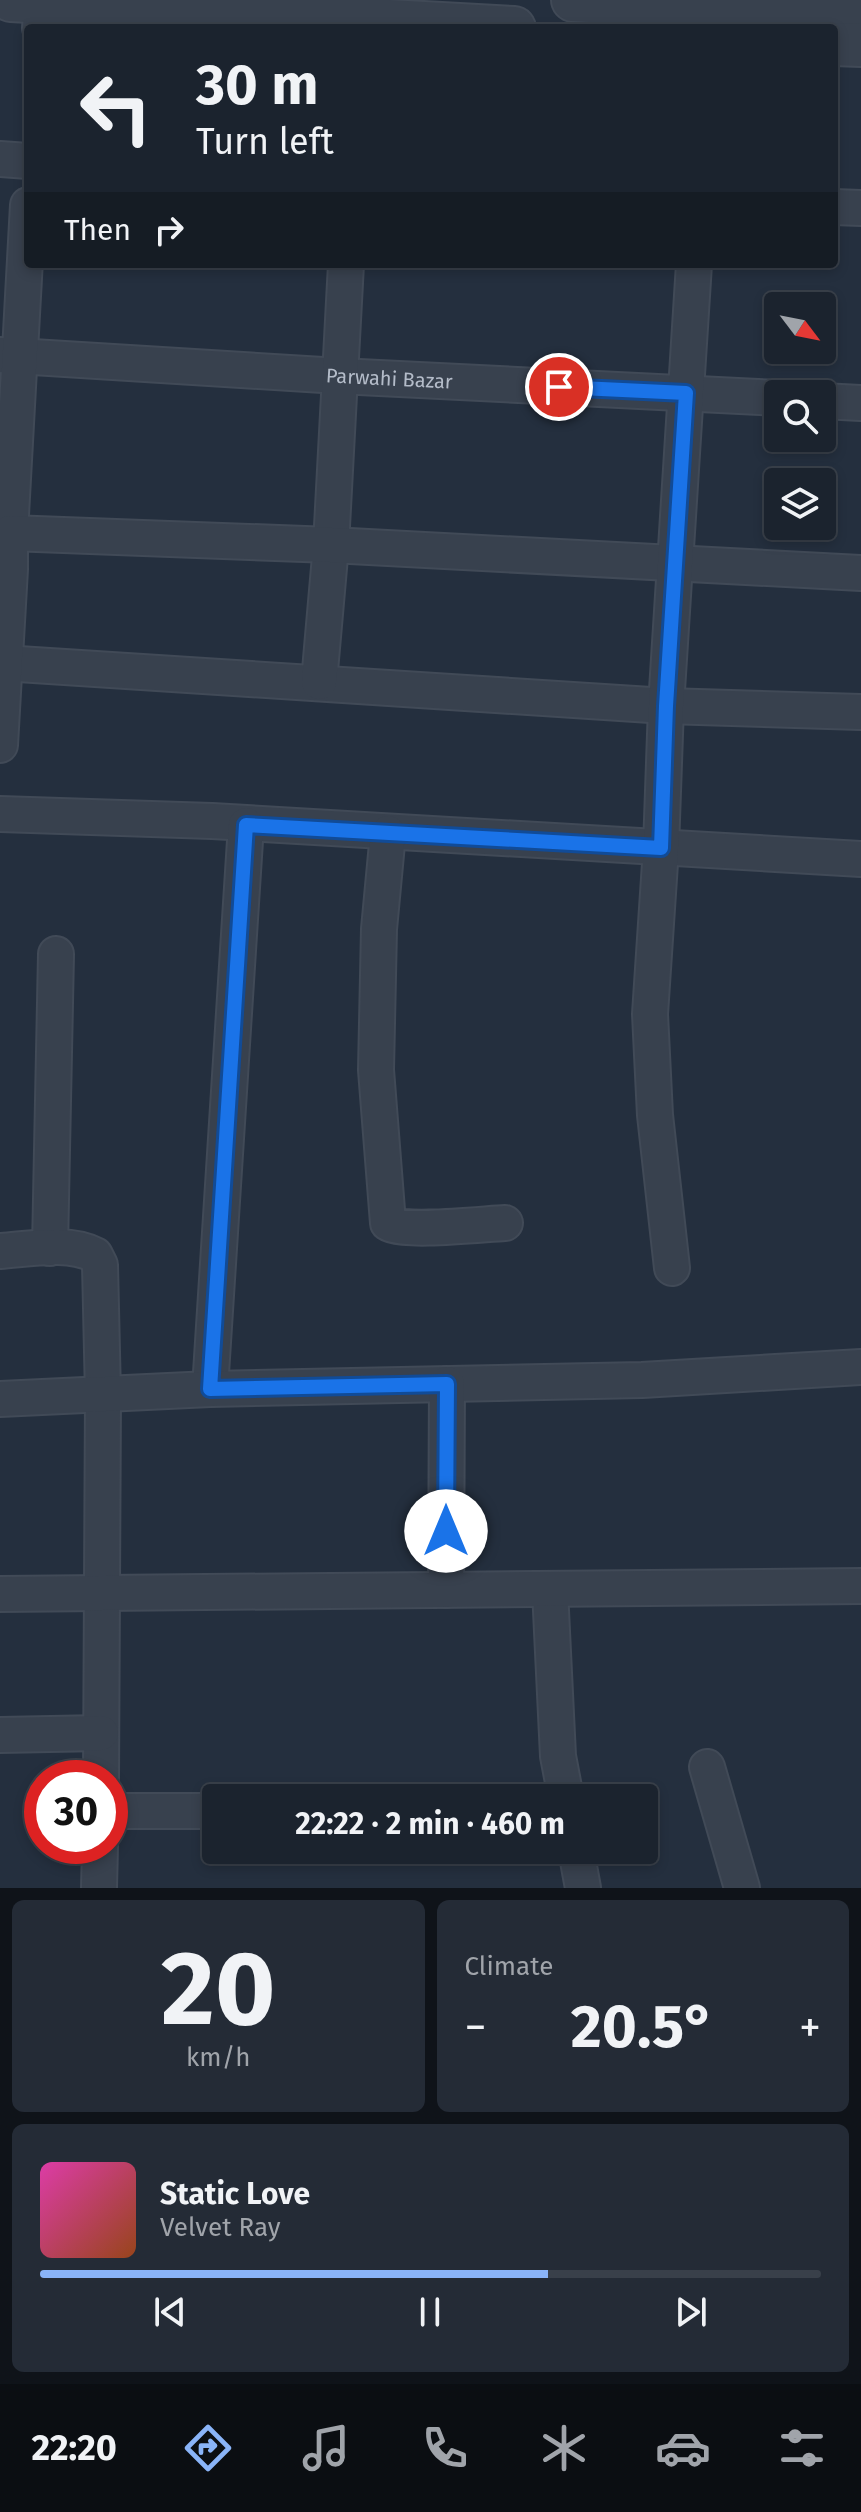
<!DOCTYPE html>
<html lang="en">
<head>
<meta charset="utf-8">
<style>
  body { margin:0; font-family:"Fira Sans",sans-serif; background:#242b36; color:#f1f3f6; height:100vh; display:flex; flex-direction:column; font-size:30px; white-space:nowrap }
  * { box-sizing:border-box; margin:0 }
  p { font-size:26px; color:#a0a4aa }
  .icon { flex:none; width:44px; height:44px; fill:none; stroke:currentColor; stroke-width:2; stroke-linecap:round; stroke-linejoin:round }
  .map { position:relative; height:1888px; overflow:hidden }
  .drawer { display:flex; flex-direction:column; gap:12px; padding:12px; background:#0f1319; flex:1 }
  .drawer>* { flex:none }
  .hud { position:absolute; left:24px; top:24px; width:814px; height:244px; border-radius:8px; box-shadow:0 4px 12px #0003,0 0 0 2px #39404a; background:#1b232e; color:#f1f3f6; overflow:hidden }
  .needle { width:52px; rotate:122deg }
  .tools { position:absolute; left:764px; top:292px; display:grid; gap:16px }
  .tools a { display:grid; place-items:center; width:72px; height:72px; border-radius:8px; background:#1b232e; box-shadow:0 4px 12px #0003,0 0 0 2px #39404a; font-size:40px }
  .speed { position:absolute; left:24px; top:1760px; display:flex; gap:16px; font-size:40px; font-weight:700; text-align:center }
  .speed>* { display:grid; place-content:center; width:104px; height:104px; border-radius:50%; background:#1b232e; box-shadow:0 4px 12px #0003,0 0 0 2px #39404a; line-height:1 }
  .speed .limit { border:12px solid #d22; background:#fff; color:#111 }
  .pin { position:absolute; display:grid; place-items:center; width:68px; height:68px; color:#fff; margin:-34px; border:4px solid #fff; border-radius:50%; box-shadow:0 2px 8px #0007 }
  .me { position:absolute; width:88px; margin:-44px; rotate:0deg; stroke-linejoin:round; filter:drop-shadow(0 0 6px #0008) }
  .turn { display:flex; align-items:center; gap:28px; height:168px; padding:0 40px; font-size:36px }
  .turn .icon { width:104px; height:104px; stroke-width:2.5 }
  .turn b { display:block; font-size:56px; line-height:68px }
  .then { display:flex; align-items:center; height:76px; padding:0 40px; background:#0003; gap:16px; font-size:30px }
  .big { font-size:60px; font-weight:700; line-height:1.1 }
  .drawer .card { flex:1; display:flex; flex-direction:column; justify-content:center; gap:12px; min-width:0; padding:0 28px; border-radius:12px; background:#242b36 }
  .drawer .dial { align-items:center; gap:0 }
  .dial b { font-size:104px; line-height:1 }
  .song { display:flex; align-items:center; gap:24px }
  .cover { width:96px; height:96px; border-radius:12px; background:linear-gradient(135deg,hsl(320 70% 55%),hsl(20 70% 35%)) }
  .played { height:8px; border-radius:4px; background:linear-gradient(90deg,#8ab4f8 65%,#39404a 65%) }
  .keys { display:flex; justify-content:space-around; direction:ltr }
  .heat { display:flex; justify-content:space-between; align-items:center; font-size:44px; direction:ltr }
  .drawer .tiles { flex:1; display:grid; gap:12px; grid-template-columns:1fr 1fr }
  .card:last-child { grid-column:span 2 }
  .trip { position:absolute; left:202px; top:1784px; width:456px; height:80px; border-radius:8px; background:#1b232e; box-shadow:0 4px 12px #0003,0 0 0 2px #39404a; font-weight:700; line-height:80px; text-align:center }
  .dock { display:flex; height:128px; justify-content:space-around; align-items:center; background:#0b0e12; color:#a0a4aa }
  .dock .icon { width:56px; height:56px }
  .dock .current { color:#8ab4f8 }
  .dock b { font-size:36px; color:#f1f3f6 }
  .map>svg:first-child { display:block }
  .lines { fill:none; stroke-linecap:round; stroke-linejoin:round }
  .minor-casing { stroke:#414a57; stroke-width:38 }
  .tertiary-casing { stroke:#414a57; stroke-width:46 }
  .minor { stroke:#38414e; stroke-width:34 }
  .tertiary { stroke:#38414e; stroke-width:42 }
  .route-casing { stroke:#114b97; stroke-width:20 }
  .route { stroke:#1a73e8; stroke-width:14 }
  .labels { text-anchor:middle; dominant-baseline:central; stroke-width:8; stroke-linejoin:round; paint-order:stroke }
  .street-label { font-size:20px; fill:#b4bcc9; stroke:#1d2633 }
</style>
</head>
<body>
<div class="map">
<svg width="861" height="1888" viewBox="0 0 861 1888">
  <rect width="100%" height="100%" fill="#242f3e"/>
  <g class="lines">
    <defs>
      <g id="minor">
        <path d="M40,28L42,0"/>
        <path d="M0,159L28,161"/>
        <path d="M834,207L861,208"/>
        <path id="s1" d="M0,355L339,376L778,398"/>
        <path d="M822,401L861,403"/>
        <path d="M0,533H10L28,205"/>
        <path d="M3,663L666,706L861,712"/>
        <path d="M319,682L331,545L346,264"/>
        <path d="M0,745L10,569V533L331,545L861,573"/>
        <path d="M0,814L212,821L861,859"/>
        <path d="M388,833L379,929L376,1070L388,1223C402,1233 483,1224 505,1223"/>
        <path d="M50,1248L56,954"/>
        <path d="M0,1251C29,1249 69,1241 95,1255L100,1265L103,1395L101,1778"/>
        <path d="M672,1268L655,1115L650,1014L661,848L666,706L694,264"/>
        <path d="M210,1389L246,825"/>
        <path d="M0,1399L210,1389L642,1380L861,1367"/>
        <path d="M446,1590L447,1384"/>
        <path d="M550,1590L558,1756L566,1798"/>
        <path d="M0,1594L861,1586"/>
        <path d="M0,1735L101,1733"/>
        <path d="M707,1767L742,1888"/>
        <path d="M110,1811H216"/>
        <path d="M576,1850L583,1888"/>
        <path d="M99,1888L100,1846"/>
      </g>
      <g id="tertiary">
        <path d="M11,0L514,28"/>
        <path d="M573,0L861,16"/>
        <path d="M834,44L861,45"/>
      </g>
    </defs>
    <use href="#minor" class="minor-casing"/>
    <use href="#tertiary" class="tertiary-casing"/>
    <use href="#minor" class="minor"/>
    <use href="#tertiary" class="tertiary"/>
  </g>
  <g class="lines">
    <defs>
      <path id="route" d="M446,1531L447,1384L210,1389L246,825L661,848L666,706L686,393L559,387"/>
    </defs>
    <use href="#route" class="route-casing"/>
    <use href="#route" class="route"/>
  </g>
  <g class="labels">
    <g class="street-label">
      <text stroke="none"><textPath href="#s1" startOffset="390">Parwahi Bazar</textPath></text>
    </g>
  </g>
</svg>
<div class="tools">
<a><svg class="needle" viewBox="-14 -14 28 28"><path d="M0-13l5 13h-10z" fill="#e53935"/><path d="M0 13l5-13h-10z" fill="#a0a4aa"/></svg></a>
<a><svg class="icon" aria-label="search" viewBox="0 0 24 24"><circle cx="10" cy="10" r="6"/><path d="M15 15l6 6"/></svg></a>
<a><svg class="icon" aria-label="layers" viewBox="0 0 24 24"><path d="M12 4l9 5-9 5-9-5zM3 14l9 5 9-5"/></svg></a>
</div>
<div class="speed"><div class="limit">30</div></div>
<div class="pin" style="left:559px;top:387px;background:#d93025"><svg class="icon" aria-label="arrive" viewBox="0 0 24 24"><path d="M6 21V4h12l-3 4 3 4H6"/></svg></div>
<svg class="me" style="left:446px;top:1531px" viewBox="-20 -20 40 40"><circle r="19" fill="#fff"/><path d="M0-13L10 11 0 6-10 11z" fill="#1a73e8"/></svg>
<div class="trip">22:22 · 2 min · 460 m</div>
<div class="hud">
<div class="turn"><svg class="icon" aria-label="left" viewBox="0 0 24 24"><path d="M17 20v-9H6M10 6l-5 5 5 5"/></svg><div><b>30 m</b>Turn left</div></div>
<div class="then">Then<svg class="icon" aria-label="right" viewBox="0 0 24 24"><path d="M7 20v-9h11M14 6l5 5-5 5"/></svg></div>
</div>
</div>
<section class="drawer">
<div class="tiles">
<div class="card dial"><b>20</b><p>km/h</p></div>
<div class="card"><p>Climate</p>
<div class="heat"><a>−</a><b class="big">20.5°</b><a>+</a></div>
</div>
<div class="card">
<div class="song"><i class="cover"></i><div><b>Static Love</b><p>Velvet Ray</p></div></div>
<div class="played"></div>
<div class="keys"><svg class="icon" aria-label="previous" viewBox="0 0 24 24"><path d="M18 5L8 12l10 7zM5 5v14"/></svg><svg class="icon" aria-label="pause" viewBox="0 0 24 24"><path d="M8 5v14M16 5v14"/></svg><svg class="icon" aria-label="next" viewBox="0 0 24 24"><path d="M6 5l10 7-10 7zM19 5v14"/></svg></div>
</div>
</div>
</section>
<nav class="dock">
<b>22:20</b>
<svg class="icon current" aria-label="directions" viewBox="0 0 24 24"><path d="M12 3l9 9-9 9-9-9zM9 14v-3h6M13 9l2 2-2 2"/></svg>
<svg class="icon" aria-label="music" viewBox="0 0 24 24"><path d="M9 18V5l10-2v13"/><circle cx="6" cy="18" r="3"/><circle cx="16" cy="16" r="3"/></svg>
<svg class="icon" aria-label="phone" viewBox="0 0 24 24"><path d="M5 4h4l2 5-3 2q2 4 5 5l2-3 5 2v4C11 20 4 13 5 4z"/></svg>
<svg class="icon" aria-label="climate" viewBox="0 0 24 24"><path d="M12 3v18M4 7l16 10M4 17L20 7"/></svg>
<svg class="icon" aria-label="car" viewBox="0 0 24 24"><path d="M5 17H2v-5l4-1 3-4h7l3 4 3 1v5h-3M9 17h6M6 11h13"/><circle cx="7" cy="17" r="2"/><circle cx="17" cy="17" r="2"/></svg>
<svg class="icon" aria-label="filters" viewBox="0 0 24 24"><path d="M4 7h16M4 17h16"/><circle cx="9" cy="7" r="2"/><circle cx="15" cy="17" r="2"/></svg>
</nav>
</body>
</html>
